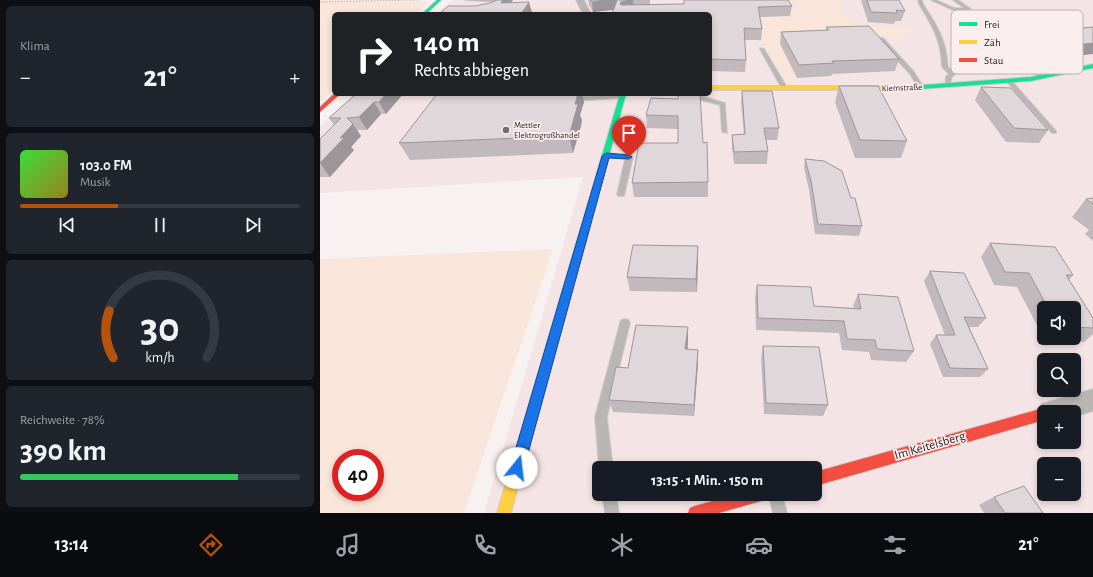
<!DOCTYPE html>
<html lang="de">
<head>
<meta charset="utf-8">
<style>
  body { margin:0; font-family:"Alegreya Sans",sans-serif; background:#20242c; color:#f1f3f6; height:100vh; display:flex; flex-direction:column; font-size:15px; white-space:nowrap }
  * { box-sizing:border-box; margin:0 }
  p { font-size:13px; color:#9ea1a6 }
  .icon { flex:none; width:22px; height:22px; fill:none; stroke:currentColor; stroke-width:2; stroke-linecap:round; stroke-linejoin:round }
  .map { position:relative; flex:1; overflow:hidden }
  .side { display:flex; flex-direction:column; gap:6px; padding:6px; background:#0d0f14; width:320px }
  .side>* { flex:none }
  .banner { position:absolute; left:12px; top:12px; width:380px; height:84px; border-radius:6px; box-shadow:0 2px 6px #0003; background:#202124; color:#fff; overflow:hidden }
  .controls { position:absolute; left:717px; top:301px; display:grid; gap:8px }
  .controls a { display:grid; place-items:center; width:44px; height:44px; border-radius:6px; background:#171b24; box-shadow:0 2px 6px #0003; font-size:20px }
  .speed { position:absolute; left:12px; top:449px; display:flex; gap:8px; font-size:20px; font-weight:700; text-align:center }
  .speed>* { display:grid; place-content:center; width:52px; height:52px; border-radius:50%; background:#171b24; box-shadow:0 2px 6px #0003; line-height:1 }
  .speed .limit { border:6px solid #d22; background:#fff; color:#111 }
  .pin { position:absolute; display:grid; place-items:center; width:34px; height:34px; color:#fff; margin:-41px -17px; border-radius:50% 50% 50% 0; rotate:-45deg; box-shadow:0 0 4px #0007 }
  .pin .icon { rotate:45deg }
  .me { position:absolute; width:44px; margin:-22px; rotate:16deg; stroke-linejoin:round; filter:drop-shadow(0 0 3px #0008) }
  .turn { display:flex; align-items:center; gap:14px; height:84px; padding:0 16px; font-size:18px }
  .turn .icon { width:52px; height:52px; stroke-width:2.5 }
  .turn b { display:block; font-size:28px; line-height:34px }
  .big { font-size:30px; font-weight:700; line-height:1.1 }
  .side .tile { flex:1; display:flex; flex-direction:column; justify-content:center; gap:6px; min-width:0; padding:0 14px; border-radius:6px; background:#20242c }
  .side .dial { align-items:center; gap:0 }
  .dial svg { height:104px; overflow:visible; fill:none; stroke:#363941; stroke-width:7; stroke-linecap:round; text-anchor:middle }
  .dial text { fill:#f1f3f6; stroke:none }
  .song { display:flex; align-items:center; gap:12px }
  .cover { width:48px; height:48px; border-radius:6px; background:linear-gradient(135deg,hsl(120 70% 55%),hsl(50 70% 35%)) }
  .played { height:4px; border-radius:2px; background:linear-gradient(90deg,#b45309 35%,#363941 35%) }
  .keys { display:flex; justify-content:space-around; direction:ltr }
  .heat { display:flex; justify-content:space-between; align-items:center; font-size:22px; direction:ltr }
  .charge { height:6px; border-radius:3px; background:linear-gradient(90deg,#34c759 78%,#363941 0) }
  .trip { position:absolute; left:272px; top:461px; width:230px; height:40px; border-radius:6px; background:#171b24; box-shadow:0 2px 6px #0003; font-weight:700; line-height:40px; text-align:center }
  .tab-bar { display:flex; height:64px; justify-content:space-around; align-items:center; background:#090b0e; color:#9ea1a6 }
  .tab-bar .icon { width:28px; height:28px }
  .tab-bar .current { color:#b45309 }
  .tab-bar b { font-size:18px; color:#f1f3f6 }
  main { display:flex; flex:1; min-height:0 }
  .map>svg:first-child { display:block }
  .built { fill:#f5e4e5; fill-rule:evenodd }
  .green { fill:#f9e5d9; fill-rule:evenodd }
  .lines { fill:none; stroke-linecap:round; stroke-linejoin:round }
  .lane-casing { stroke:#d3cdce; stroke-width:2 }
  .street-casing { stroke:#d3cdce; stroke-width:2 }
  .fast-casing { stroke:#d3cdce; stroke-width:2 }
  .slow-casing { stroke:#d3cdce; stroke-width:2 }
  .jam-casing { stroke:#d3cdce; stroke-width:2 }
  .path { stroke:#b9b5b5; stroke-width:1; stroke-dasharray:1.5 1.5; stroke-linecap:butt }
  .lane { fill:#bbb6b6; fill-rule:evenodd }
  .street { fill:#bbb6b6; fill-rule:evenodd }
  .fast { fill:#16e098; fill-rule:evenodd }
  .slow { fill:#ffcf43; fill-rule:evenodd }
  .jam { fill:#f24e42; fill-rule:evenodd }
  .wall { fill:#c1b9bb; fill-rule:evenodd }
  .shaded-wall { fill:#9d9699 }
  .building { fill:#e0d7da; stroke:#9d9699 }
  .route { fill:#1a73e8; stroke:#114b97 }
  .poi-dot { fill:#756b6d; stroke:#fbeeef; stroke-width:1.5 }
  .labels { text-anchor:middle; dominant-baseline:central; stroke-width:3.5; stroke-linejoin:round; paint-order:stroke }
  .far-street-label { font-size:9px; fill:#2f2325; stroke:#fbeeef }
  .far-poi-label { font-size:9px; fill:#2f2325; stroke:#fbeeef; text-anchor:start }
  .near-street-label { font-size:13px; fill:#2f2325; stroke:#fbeeef }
  .key { fill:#fbeeef; stroke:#beb1b2; stroke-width:1 }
  .key-label { font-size:11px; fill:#2f2325 }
</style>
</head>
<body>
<main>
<section class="side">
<div class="tile"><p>Klima</p>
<div class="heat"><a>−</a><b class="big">21°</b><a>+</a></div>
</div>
<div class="tile">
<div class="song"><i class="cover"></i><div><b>103.0 FM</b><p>Musik</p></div></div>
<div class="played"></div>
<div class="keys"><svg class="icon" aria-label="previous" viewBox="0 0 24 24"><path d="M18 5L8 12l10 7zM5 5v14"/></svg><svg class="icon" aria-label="pause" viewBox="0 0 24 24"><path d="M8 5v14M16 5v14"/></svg><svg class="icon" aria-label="next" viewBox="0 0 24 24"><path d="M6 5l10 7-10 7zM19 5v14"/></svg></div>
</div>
<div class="tile dial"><svg viewBox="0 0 100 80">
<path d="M14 69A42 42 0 1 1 86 69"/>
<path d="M14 69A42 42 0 0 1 11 33" stroke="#b45309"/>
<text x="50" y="56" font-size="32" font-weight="700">30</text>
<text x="50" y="72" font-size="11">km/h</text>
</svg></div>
<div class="tile"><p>Reichweite · 78%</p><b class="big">390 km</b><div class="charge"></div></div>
</section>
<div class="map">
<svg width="773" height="513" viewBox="0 0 773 513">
  <rect width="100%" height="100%" fill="#f8f1f2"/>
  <path class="built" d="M132,0H773V513H164L263,177L0,193V127L34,94H390V14H117ZM724,308H754V338H724ZM724,360H754V390H724ZM724,412H754V442H724ZM724,464H754V494H724ZM279,468H495V494H279Z"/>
  <g class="green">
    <path d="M0,0H84L29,3L105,1L109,2L96,14H14V89L0,102Z"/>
    <path d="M474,0H519L522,7H518L535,25L592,28V31L582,32L584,36L582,39L575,40C567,33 514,29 502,30C490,32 472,40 460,44L477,78L475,80L481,83L497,84H469L441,40L440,32L415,13L453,9L458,17H472L467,9H480Z"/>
    <path d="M233,249L144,513H0V259ZM21,458H55V492H21Z"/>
  </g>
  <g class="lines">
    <defs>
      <g id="lane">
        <path d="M145,0H178L182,1L185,4L182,7L180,6L181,4L177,2Z"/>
        <path d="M598,0H602L603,4C618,27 626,39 628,67L633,71L694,63L671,51V50L673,49L725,76L720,77L699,66L635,74L632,77L629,87H625L626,76L629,74L622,67C621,40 613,27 599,4Z"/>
        <path d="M611,0H616L634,8H644L633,0H638L651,9L633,10Z"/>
        <path d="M559,38H563L594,72L604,88L603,89H599L590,74L559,40Z"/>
        <path d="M440,48L444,49L468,89L467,90L462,89L440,49Z"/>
        <path d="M686,79H690L736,131V133H732L686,81Z"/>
        <path d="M274,94H303L306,96L303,98L251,101L248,99L251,97L276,96Z"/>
        <path d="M368,94H374L405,103L407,133L402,132L400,105L369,97Z"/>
        <path d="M286,153L309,155L313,157L304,196H298L297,194L305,159L284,156L282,155Z"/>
        <path d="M305,319L309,320L310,323L287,417L293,468H279L275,417L300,323L301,320Z"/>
        <path d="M282,494H296L299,513H285Z"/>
        <path d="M448,494H462L467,513H453Z"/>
      </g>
      <g id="street">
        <path d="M256,0H264L271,14H263Z"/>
        <path d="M773,389V411L754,417V412H724V421L721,420L718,412L721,404Z"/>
      </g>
      <g id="fast">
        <path d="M117,0H121L106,14H102Z"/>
        <path d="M773,64V68L711,81L588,90L585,88L588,86L711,77Z"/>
        <path d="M300,94H306L248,305L247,308L243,309L239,308L238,305Z"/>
      </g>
      <g id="slow">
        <path d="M390,86H588L591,88L588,90H390Z"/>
        <path d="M243,301L247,302L248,305L191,513H177L238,305L239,302Z"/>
      </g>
      <g id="jam">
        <path d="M14,94H20L0,112V107Z"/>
        <path d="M724,408L728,410L729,412H724V420L495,486V472Z"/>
        <path d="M417,494H448L446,499L441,501L399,513H368L370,508L375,506Z"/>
      </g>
    </defs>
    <use href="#lane" class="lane-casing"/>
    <use href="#street" class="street-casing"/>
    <use href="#fast" class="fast-casing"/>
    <use href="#slow" class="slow-casing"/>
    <use href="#jam" class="jam-casing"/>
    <path class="path" d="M0,2L100,0"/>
    <use href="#lane" class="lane"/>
    <use href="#street" class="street"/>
    <use href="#fast" class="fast"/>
    <use href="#slow" class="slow"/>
    <use href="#jam" class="jam"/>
  </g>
  <g class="wall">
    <path d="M268,0H330V5L472,6L470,16L440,17L442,29L441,40H425L426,60L425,72L390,71V14L294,10L273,12L269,5Z"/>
    <path d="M541,0H579L585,11L581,21H575L574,24L548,22Z"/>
    <path d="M661,23L695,26L723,32L773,27L729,59L721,54L696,57L656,34Z"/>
    <path d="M506,27L579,59L575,71L512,74L511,76L477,78L460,44L461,32L506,30Z"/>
    <path d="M519,86L587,141L581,158H535L515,102Z"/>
    <path d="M661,87L728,130L719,143L686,142L655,100Z"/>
    <path d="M422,91L459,128L457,140H446L448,151L447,164H414L412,147V135H424L421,102Z"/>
    <path d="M36,94H83L66,114H61L47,130H37L41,136L31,147L34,150L10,177H0V139L14,125L9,118Z"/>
    <path d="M358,99L383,143L388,182V197H314L312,183L358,143V129L327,128L326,115Z"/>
    <path d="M264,102L260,115L262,120L261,126L253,153L90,160L79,143Z"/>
    <path d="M485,159L531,198L542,226L539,236L495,234L489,190L484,168Z"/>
    <path d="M773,198V241L765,234L769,230L752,217L766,199Z"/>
    <path d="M670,243L753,275L749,280L773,318V334L764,342L724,339L697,287L674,285L661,257ZM724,308H754V338H724Z"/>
    <path d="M378,246V259L377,292L310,291L307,277Z"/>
    <path d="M610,271L666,318L658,327H649L668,369L660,377H623L610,344L616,335H625L604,281Z"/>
    <path d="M437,285L494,306L534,308L533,306L538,294L594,351L586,362L551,360L549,352L522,350L519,333L436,330L435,297Z"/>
    <path d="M368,340V350L378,363L374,416L293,412L289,400L308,368Z"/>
    <path d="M443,346L508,405L503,416L444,414L441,358Z"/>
    <path d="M674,497L723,513H664L659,505Z"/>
  </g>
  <g class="shaded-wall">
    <path d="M183,0H193L184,13L181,3Z"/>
    <path d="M285,0H298L299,9L273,12L272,2Z"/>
    <path d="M309,0H313L314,10L303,13L300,4L301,2Z"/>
    <path d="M209,2L212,12L211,14H201Z"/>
    <path d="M727,43L721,54L696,57L702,45Z"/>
    <path d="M773,43V54L729,59L736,47Z"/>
    <path d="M66,94H83L66,114L59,102Z"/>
    <path d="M258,94H262L264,102L260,115L262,120L261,126L253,153L249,136L255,104Z"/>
    <path d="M54,102L61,114L47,130L39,117Z"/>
    <path d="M33,124L41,136L31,147L34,150L10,177L0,163L20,138Z"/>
    <path d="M378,246V259L377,292L376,279Z"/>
    <path d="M368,327V340L366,362L365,349Z"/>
    <path d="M378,350V363L374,416V405Z"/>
  </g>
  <g class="building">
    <path d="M177,0H183L181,3L209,2L201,14H119L128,6H155L170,3Z"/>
    <path d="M271,0H285L272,2Z"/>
    <path d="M297,0H309L301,2L300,4L302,5L364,4V0H468L472,6L438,7L442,29L424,28L426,60L390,59V14H292Z"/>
    <path d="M547,0H579L585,11L576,10L577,13L551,12Z"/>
    <path d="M685,21L695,26L708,25L723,32L773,27V43L736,47L727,43L702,45L661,23Z"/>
    <path d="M549,26L579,59L512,61L514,63L479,65L461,32L509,30L506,27Z"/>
    <path d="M519,86H558L587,141L540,140Z"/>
    <path d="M661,87L691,88L728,130L694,128Z"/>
    <path d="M422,91H452L459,128H444L448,151L414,152L412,135L425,134Z"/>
    <path d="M36,94H66L59,102H54L39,117L27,118L33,124L20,138L25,137L0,163V139L21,118H9Z"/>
    <path d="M117,94H258L255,104H258L249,136L79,143Z"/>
    <path d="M358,94H380L383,143L387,142L388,182L312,183L319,143H358V116L326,115L331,98L358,99Z"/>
    <path d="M485,159L504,161L522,171L531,198H535L542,226L498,224L491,181Z"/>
    <path d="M773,198V204L766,199Z"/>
    <path d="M670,243L735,247L753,275H746L773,318V328L754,327V308H728L709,273L685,272Z"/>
    <path d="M313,245L378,246L376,279L307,277Z"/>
    <path d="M610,271L644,273L666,318L644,317L668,369L630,368L616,335H635Z"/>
    <path d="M437,285L491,287L494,306L541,309L538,294L578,297L594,351L557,349L555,340L527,339L524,321L438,318Z"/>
    <path d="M316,325L368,327L365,349L378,350L374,405L289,400L296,367L308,368Z"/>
    <path d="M443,346L499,347L508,405L446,403Z"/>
    <path d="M704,486L723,513H685L674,497Z"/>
  </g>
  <path class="route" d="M286,153L309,155L312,157L309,159L289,158L204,468L202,473L197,475L192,473L190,468L282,156Z"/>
  <circle class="poi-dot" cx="186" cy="130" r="4"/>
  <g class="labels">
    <g class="far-street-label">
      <text transform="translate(582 88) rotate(-2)">Kiemstraße</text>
    </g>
    <g class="far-poi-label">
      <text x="194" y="125">Mettler<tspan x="194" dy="10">Elektrogroßhandel</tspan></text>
    </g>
    <g class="near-street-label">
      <text transform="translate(610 446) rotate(-16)">Im Keitelsberg</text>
    </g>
  </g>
  <rect x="631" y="10" width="132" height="64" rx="6" class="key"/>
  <rect x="639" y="22" width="18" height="4" fill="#16e098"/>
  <rect x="639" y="40" width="18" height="4" fill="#ffcf43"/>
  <rect x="639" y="58" width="18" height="4" fill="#f24e42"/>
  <g class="key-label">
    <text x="664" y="28">Frei</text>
    <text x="664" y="46">Zäh</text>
    <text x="664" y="64">Stau</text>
  </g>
</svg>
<div class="controls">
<a><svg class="icon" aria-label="sound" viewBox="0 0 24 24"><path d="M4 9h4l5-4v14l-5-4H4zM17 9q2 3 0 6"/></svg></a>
<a><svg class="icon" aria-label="search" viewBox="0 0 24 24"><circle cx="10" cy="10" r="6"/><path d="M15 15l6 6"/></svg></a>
<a>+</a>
<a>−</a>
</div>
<div class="speed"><div class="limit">40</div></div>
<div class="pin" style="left:309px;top:157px;background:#d93025"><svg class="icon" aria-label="arrive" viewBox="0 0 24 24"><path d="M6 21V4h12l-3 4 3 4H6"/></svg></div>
<svg class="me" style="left:197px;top:468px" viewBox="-20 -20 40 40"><circle r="19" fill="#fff"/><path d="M0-13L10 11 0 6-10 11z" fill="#1a73e8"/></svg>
<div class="trip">13:15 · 1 Min. · 150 m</div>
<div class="banner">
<div class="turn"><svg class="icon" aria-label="right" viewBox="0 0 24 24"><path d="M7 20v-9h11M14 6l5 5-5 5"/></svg><div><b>140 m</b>Rechts abbiegen</div></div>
</div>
</div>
</main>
<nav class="tab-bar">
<b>13:14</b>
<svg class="icon current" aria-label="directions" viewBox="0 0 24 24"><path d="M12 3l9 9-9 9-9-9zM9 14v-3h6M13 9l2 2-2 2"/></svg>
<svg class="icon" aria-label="music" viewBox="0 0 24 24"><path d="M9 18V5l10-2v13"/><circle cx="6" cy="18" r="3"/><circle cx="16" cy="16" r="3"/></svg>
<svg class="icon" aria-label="phone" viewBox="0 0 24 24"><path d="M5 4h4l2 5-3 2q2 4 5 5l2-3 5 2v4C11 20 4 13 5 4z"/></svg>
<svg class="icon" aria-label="climate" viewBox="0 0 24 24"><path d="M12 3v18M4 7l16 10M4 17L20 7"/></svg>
<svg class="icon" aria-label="car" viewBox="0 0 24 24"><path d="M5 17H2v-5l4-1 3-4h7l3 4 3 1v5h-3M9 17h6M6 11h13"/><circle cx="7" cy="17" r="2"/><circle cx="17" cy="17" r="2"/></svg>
<svg class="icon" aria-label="filters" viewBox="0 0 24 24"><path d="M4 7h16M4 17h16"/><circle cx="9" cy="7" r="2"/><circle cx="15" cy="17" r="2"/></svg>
<b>21°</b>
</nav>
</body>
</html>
